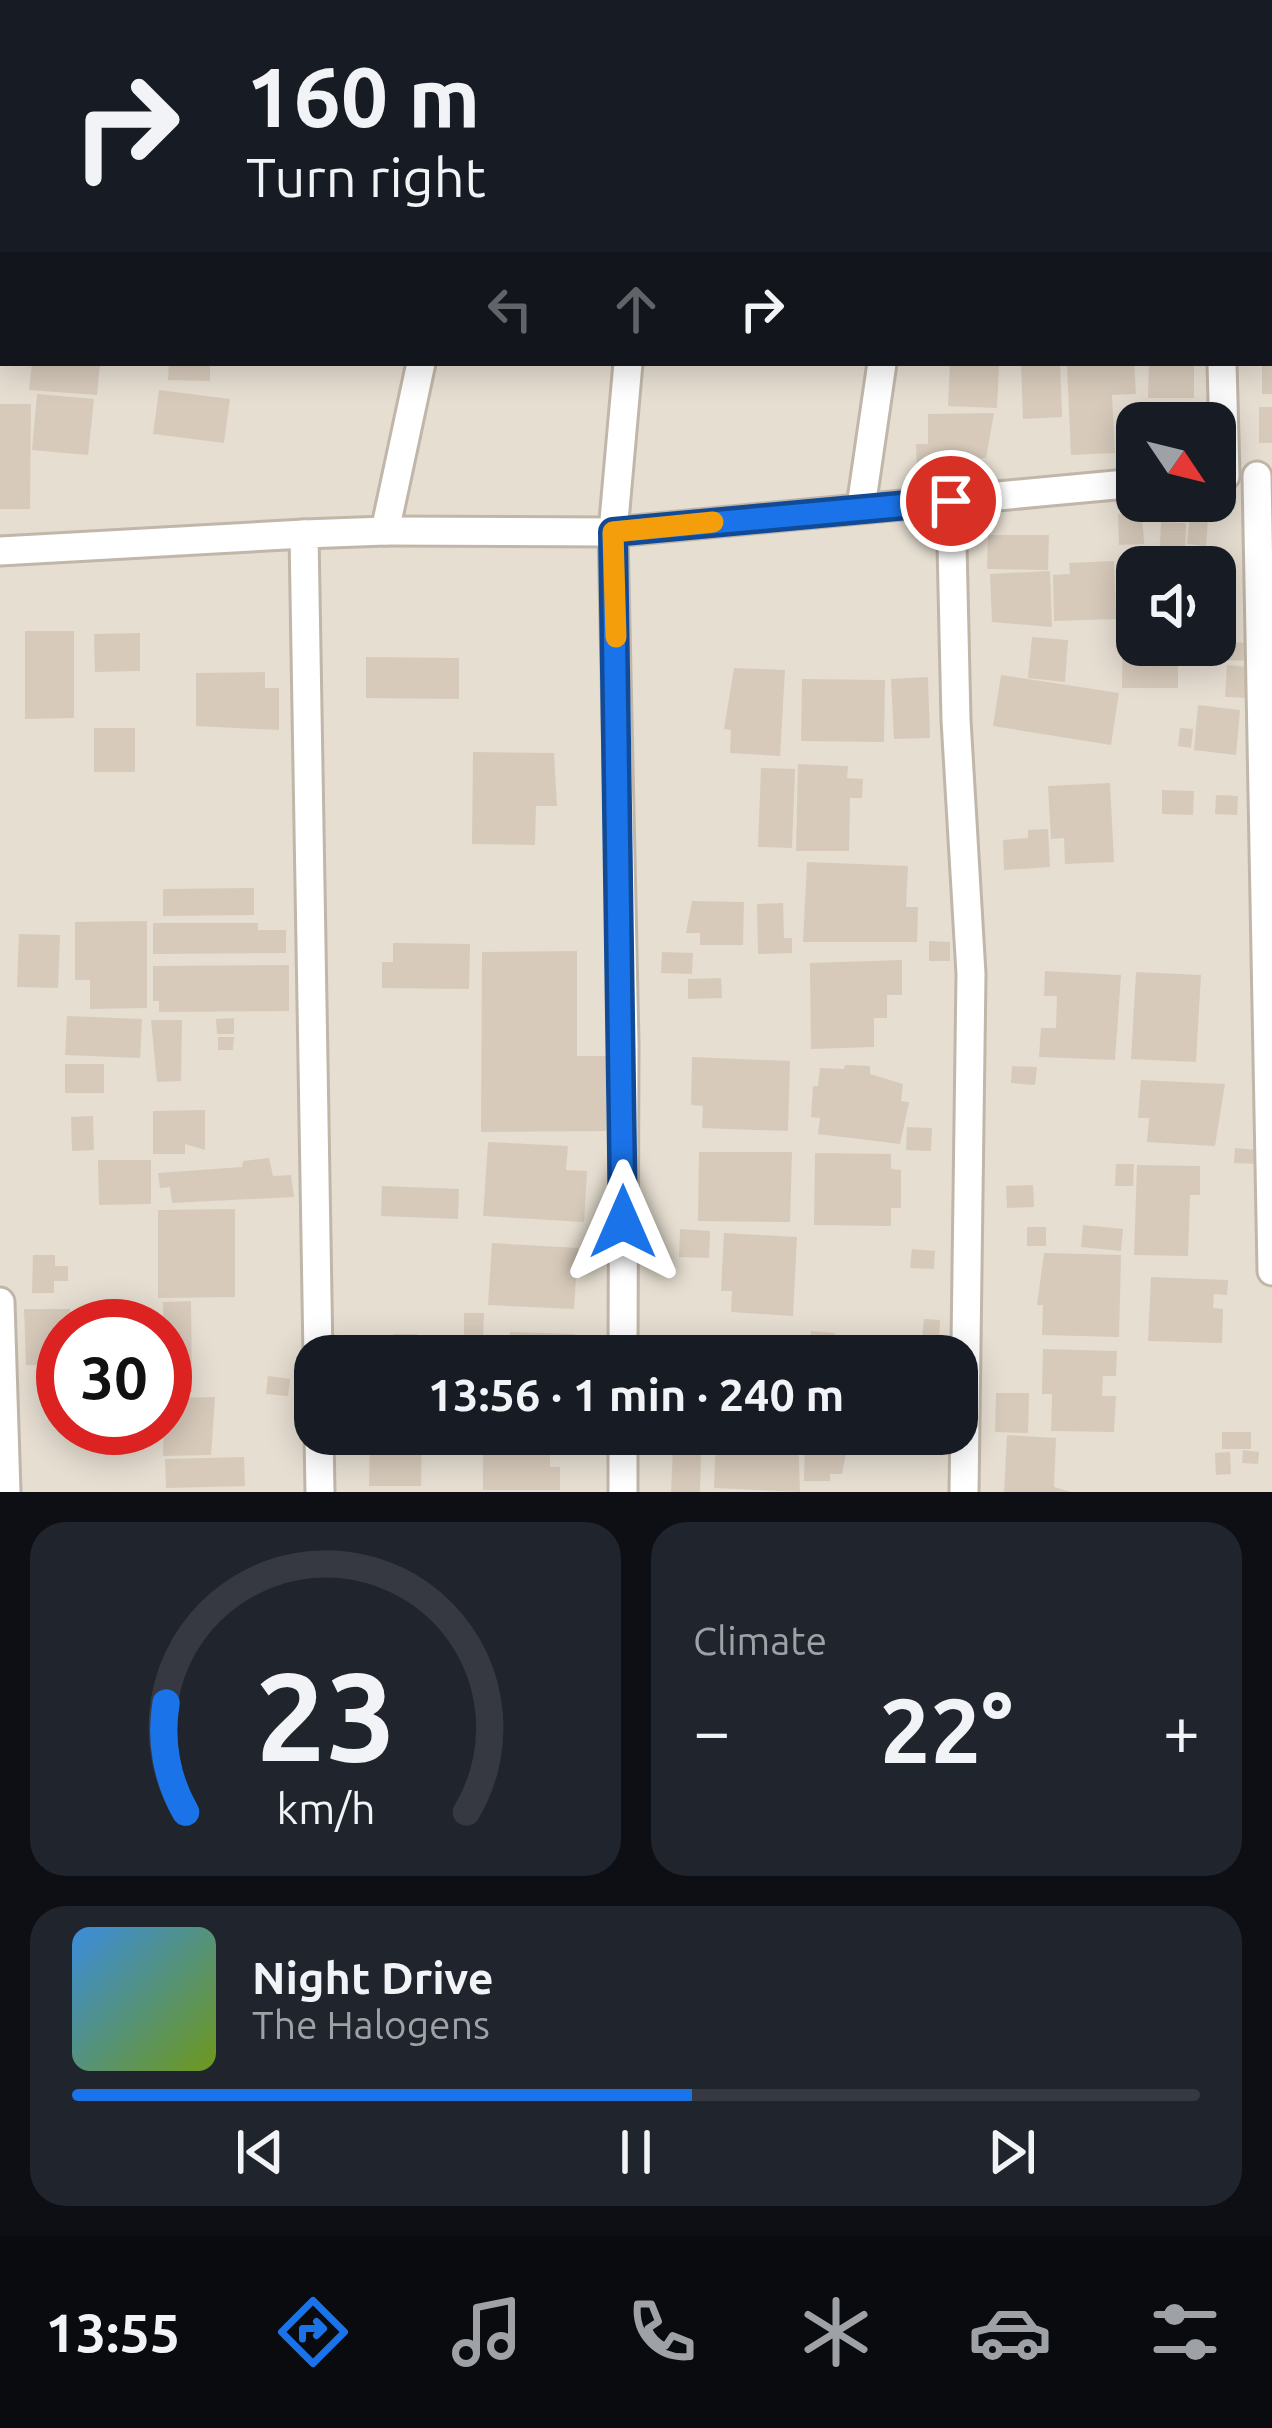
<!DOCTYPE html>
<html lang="en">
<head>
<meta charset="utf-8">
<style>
  body { margin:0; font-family:Ubuntu,sans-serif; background:#20242c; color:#f1f3f6; height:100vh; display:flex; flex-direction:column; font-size:45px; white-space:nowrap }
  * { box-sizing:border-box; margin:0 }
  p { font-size:39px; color:#9ea1a6 }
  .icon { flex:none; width:66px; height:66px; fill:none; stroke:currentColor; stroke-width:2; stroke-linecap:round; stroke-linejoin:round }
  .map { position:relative; height:1492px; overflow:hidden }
  .details { display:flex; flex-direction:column; gap:30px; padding:30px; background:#0d0f14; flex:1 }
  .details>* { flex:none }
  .guide { position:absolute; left:0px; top:0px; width:1272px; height:366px; box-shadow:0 6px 30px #0003; background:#171b24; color:#f1f3f6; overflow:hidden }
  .needle { width:78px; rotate:125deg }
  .fabs { position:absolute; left:1116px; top:402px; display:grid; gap:24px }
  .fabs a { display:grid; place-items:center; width:120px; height:120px; border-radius:24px; background:#171b24; box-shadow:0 6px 30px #0003; font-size:60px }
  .speed { position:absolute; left:36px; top:1299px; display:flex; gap:24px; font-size:60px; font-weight:700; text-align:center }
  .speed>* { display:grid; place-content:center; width:156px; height:156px; border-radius:50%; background:#171b24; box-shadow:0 6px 30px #0003; line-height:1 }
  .speed .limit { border:18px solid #d22; background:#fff; color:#111 }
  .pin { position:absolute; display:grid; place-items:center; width:102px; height:102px; color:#fff; margin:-51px; border:6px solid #fff; border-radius:50%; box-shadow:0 3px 12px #0007 }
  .me { position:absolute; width:132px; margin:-66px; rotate:0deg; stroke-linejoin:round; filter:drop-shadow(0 0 9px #0008) }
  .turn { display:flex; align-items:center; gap:42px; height:252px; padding:0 48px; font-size:54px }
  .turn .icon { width:156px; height:156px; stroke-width:2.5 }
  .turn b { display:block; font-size:84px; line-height:102px }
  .lanes { display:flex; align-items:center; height:114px; padding:0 48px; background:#0003; justify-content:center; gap:60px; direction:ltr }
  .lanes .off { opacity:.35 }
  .big { font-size:90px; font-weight:700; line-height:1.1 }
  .details .tile { flex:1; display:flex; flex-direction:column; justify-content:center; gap:18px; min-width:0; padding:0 42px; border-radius:36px; background:#20242c }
  .details .dial { align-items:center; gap:0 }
  .dial svg { height:312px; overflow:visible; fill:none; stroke:#363941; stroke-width:7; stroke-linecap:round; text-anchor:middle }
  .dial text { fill:#f1f3f6; stroke:none }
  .song { display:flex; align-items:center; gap:36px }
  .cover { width:144px; height:144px; border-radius:18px; background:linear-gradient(135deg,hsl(210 70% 55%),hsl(80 70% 35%)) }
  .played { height:12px; border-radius:6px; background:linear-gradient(90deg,#1a73e8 55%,#363941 55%) }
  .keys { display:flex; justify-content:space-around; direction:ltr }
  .heat { display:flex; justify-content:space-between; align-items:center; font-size:66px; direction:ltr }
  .details .tiles { flex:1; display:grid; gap:30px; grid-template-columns:1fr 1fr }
  .tile:last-child { grid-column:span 2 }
  .trip { position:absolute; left:294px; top:1335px; width:684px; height:120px; border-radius:36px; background:#171b24; box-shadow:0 6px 30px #0003; font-weight:700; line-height:120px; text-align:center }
  .tabs { display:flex; height:192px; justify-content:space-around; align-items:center; background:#090b0e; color:#9ea1a6 }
  .tabs .icon { width:84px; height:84px }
  .tabs .current { color:#1a73e8 }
  .tabs b { font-size:54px; color:#f1f3f6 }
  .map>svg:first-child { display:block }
  .residential { fill:#e6ded1; fill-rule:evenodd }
  .building { fill:#d7cabb }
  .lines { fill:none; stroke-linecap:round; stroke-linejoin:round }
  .minor-casing { stroke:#c0b7a8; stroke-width:33 }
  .minor { stroke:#fff; stroke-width:27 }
  .route-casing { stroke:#114b97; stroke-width:30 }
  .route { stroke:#1a73e8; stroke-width:21 }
  .slow { stroke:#f59e0b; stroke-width:21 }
</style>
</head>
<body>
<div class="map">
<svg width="1272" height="1492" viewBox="0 0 1272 1492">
  <rect width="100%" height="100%" fill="#f2ede3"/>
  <path class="residential" d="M0,0H1272V1492H0ZM3,3H1269V363H3ZM1137,423H1215V501H1137ZM1137,567H1215V645H1137ZM63,1326H165V1428H63ZM315,1356H957V1434H315Z"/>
  <g class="building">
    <path d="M32,363H100L97,395L29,390Z"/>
    <path d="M169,363H210V381L168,380Z"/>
    <path d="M950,363L999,365L997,408L948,406Z"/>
    <path d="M1021,363H1060L1062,417L1023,419Z"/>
    <path d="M1134,363L1136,394L1112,395L1115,453L1071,455L1067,366Z"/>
    <path d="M1149,363H1194V398H1148Z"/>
    <rect x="1262" y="363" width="10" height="31"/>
    <path d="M159,390L230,399L224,443L153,434Z"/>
    <path d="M37,394L94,399L88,455L32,450Z"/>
    <path d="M0,404H31L30,509H0Z"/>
    <rect x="1259" y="407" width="13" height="36"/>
    <path d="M994,413L986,458L951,459V470H917L916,444H928V414Z"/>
    <path d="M1142,513L1144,544L1119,545L1118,514Z"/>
    <path d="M1190,516L1208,518L1206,546L1187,544Z"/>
    <path d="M1161,522L1186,523L1185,549L1160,548Z"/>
    <path d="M988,535H1049L1048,570L987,569Z"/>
    <path d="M1183,558H1223L1224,607H1215V567H1184Z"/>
    <path d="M1114,561L1116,619L1054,621L1053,575L1070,574L1069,563Z"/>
    <path d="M1050,571L1052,627L992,622L990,574Z"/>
    <rect x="1129" y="575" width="8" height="34"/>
    <path d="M1123,619H1137V645H1169V664H1178V688H1122Z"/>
    <path d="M25,631H74V718L25,719Z"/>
    <path d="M140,633V671L95,672L94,634Z"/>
    <path d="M1032,637L1068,640L1065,682L1028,678Z"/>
    <path d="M1224,642L1252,643V661L1224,660Z"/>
    <path d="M366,657L459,658V699L366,698Z"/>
    <path d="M1227,665L1249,667L1248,698L1225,697Z"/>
    <path d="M734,668L785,670L780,756L730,753L731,730L724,729Z"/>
    <path d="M265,672V688H279V730L196,726V673Z"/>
    <path d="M1001,675L1119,693L1111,745L993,726Z"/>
    <path d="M928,677L930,738L894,739L891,679Z"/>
    <path d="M802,679L885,680L884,742L801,741Z"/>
    <path d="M1198,705L1240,710L1236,755L1194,750Z"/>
    <rect x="94" y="728" width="41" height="44"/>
    <path d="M1180,728L1193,729L1191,748L1178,746Z"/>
    <path d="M473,752L554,753L557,806H536L535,845L472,844Z"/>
    <path d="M798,764L848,766L847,778L863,779L862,798H850L849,851H796Z"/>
    <path d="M761,768L795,769L792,848L758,847Z"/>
    <path d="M1110,783L1114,862L1065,864L1064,838L1051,839L1048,786Z"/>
    <path d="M1162,790L1194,791L1193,815L1162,814Z"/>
    <path d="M1216,795L1238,796L1237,815L1215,814Z"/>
    <path d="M1048,829L1050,867L1004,870L1003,840L1028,838V830Z"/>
    <path d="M807,862L908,866L906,907H918L917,942H803Z"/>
    <path d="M254,888V915L163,916V889Z"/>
    <path d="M692,901L744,902L743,945H700V933H686Z"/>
    <path d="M783,903L784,938H792V953L758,954L757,904Z"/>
    <path d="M147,921V1008L90,1009V980H75V922Z"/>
    <path d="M153,923H258V930H286V953L153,954Z"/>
    <path d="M19,934L60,935L58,988L17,987Z"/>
    <path d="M929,941L950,942V961H929Z"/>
    <path d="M393,943L470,944L469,989L382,988V962H393Z"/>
    <path d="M577,951V1056H606V1131L481,1132L482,952Z"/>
    <path d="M662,952L693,953L692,974L661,973Z"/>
    <path d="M902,960V995H887V1018H874V1047L811,1049L810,963Z"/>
    <path d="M289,965V1011L159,1012V1001H153V966Z"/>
    <path d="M1045,971L1121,975L1115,1060L1039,1057L1041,1028H1056L1057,996H1044Z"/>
    <path d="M1136,972L1201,975L1196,1062L1131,1059Z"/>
    <path d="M721,978L722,998L688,999V979Z"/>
    <path d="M67,1016L142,1019L140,1058L65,1055Z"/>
    <path d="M234,1018V1034H217L216,1019Z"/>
    <path d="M151,1020H182L181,1081L157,1082Z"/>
    <path d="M218,1037H234L233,1050H218Z"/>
    <path d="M692,1057L790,1061L788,1131L702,1128L703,1106L691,1105Z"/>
    <rect x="65" y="1064" width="39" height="29"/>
    <path d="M845,1065L870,1066V1074L903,1084L901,1101L909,1102L900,1144L818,1134L820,1118L811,1117L813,1086H818L820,1068L844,1069Z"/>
    <path d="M1012,1066L1037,1067L1035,1085L1011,1083Z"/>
    <path d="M1141,1080L1225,1084L1215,1146L1147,1142L1149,1118H1138Z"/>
    <path d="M205,1110V1150L185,1144V1154H153V1111Z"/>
    <path d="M93,1116L94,1150L72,1151L71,1117Z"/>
    <path d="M907,1127L932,1128L931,1151L906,1150Z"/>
    <path d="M488,1142L568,1146L566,1170L587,1171L584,1222L483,1216Z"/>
    <path d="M1235,1148L1257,1150V1164L1234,1163Z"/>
    <path d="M699,1152H792L790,1222L698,1221Z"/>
    <path d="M815,1153L891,1154V1169L901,1170V1208H891V1226L814,1225Z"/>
    <path d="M269,1158L273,1176L291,1175L294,1197L172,1203L170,1187L160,1188L158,1173L242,1167L243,1161Z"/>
    <path d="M98,1160H151V1204L99,1205Z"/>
    <path d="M1116,1164H1134L1133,1186H1115Z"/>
    <path d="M1137,1165L1200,1166V1195H1190L1188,1256L1134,1255Z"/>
    <path d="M1033,1185L1034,1207L1007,1208L1006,1186Z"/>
    <path d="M382,1186L459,1189L458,1219L381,1216Z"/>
    <path d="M235,1209V1297L158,1298V1210Z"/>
    <path d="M1083,1225L1123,1229L1121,1251L1081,1247Z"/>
    <rect x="1027" y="1227" width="19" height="19"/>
    <path d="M680,1229L710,1231L709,1258L679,1257Z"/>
    <path d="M724,1233L797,1237L793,1316L731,1312L732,1291H721Z"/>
    <path d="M492,1243L578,1248L574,1309L488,1305Z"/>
    <path d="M912,1249L935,1251L934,1269L910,1268Z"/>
    <path d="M1044,1253L1121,1255L1119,1337L1042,1335L1043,1305H1037Z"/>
    <path d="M33,1255H55V1266H68V1281H54V1293H32Z"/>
    <path d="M1151,1277L1228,1280L1227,1295L1214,1294L1213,1308L1223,1309L1222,1343L1148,1341Z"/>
    <path d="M191,1301L192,1392H165L163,1302Z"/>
    <path d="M24,1309H70V1320L80,1321V1326H63V1366L26,1365Z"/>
    <path d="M464,1313H484L483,1342L464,1341Z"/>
    <path d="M924,1319L940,1320L939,1338L922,1337Z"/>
    <path d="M811,1331L835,1333L834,1356H809Z"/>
    <path d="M510,1332L575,1334V1356H486V1342H509Z"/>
    <path d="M393,1334H417V1346H476V1356H372V1346H393Z"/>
    <path d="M797,1344V1356H716V1346Z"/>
    <path d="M1043,1349L1117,1351L1116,1376H1103L1102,1396H1116L1114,1432L1051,1431L1052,1394H1042Z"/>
    <path d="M268,1376L290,1379L288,1396L266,1394Z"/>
    <path d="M996,1393H1029L1028,1433L995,1432Z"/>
    <path d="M215,1397L211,1455L163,1456L165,1398Z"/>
    <rect x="133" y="1428" width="20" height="17"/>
    <rect x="1222" y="1432" width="29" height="17"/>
    <path d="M359,1434H422L421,1486H369L370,1442H359Z"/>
    <path d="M483,1434H540V1443H550V1467H560V1490H483Z"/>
    <path d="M716,1434H798L800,1492L714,1488Z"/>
    <path d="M805,1434L849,1437L842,1474H830V1481H804Z"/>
    <path d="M1007,1435L1056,1438L1054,1487L1071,1492H1004Z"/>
    <path d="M673,1450L701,1451L700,1492H671Z"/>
    <path d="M1243,1450L1259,1452L1258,1464L1242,1463Z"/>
    <path d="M1230,1452L1231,1474L1216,1475L1215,1453Z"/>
    <path d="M244,1457L245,1486L166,1488L165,1459Z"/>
  </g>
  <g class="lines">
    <defs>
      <g id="minor">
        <path d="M311,3V0"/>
        <path d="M502,3L503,0"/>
        <path d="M722,3V0"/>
        <path d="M1223,3V0"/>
        <path d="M0,31L3,145"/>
        <path d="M0,199H3"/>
        <path d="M1222,363L1225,476"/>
        <path d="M1257,476L1272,1271"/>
        <path d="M951,501L956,720L971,974L964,1492"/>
        <path d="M861,507L882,363"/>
        <path d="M385,531L613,532L1137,483"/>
        <path d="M0,551L304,534"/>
        <path d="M0,1302L6,1492"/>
        <path d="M318,1356L304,534L385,531L421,363"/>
        <path d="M623,1356L624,1044L613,532L628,363"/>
        <path d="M319,1434L320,1492"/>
        <path d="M623,1492V1434"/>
      </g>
    </defs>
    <use href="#minor" class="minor-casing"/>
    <use href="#minor" class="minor"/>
  </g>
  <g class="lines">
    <defs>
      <path id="route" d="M623,1222L613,532L951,501"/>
    </defs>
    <use href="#route" class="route-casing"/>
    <use href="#route" class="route"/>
    <path class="slow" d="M616,637L613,532L713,522"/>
  </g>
</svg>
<div class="fabs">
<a><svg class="needle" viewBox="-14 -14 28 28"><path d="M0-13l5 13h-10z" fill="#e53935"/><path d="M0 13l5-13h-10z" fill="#9ea1a6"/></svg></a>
<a><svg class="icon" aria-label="sound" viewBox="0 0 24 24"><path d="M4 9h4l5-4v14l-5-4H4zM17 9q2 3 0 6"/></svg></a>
</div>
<div class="speed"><div class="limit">30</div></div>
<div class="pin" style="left:951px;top:501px;background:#d93025"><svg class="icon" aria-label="arrive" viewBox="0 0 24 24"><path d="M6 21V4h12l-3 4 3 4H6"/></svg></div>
<svg class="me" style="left:623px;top:1222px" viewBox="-20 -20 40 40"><path d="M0-17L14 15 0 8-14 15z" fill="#1a73e8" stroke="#fff" stroke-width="4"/></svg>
<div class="trip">13:56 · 1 min · 240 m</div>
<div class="guide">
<div class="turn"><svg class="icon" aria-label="right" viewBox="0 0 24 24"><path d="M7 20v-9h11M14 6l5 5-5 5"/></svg><div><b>160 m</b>Turn right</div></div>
<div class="lanes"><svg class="icon off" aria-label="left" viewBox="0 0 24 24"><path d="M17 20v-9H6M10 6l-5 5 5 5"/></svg><svg class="icon off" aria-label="ahead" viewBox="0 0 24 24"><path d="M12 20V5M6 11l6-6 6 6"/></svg><svg class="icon" aria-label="right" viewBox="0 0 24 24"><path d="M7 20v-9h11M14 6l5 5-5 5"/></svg></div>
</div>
</div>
<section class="details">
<div class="tiles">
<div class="tile dial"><svg viewBox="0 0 100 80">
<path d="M14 69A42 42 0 1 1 86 69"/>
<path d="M14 69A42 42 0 0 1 9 41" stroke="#1a73e8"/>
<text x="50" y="56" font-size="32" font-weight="700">23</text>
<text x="50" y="72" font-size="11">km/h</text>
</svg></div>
<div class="tile"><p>Climate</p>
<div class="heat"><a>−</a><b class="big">22°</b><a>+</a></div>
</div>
<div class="tile">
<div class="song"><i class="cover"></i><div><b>Night Drive</b><p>The Halogens</p></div></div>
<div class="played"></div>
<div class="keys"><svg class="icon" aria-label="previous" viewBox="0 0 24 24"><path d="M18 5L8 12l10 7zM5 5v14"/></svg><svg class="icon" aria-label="pause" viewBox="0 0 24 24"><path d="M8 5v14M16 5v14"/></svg><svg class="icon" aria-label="next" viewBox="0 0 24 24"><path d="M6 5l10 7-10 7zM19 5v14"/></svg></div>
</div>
</div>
</section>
<nav class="tabs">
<b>13:55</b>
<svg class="icon current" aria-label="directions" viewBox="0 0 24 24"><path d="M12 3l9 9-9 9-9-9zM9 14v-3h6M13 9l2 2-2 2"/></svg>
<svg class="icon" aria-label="music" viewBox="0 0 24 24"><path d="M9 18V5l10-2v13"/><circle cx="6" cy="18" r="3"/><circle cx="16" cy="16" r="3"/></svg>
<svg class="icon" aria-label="phone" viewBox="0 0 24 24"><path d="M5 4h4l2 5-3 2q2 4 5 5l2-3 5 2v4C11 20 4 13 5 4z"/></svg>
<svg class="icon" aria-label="climate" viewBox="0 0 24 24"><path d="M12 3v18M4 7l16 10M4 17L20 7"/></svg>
<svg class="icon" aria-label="car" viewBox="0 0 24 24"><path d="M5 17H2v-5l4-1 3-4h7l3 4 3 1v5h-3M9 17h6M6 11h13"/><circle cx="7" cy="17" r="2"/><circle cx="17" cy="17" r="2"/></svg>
<svg class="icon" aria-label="filters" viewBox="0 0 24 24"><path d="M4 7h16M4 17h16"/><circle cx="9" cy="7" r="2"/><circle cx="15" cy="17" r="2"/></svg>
</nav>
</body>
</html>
